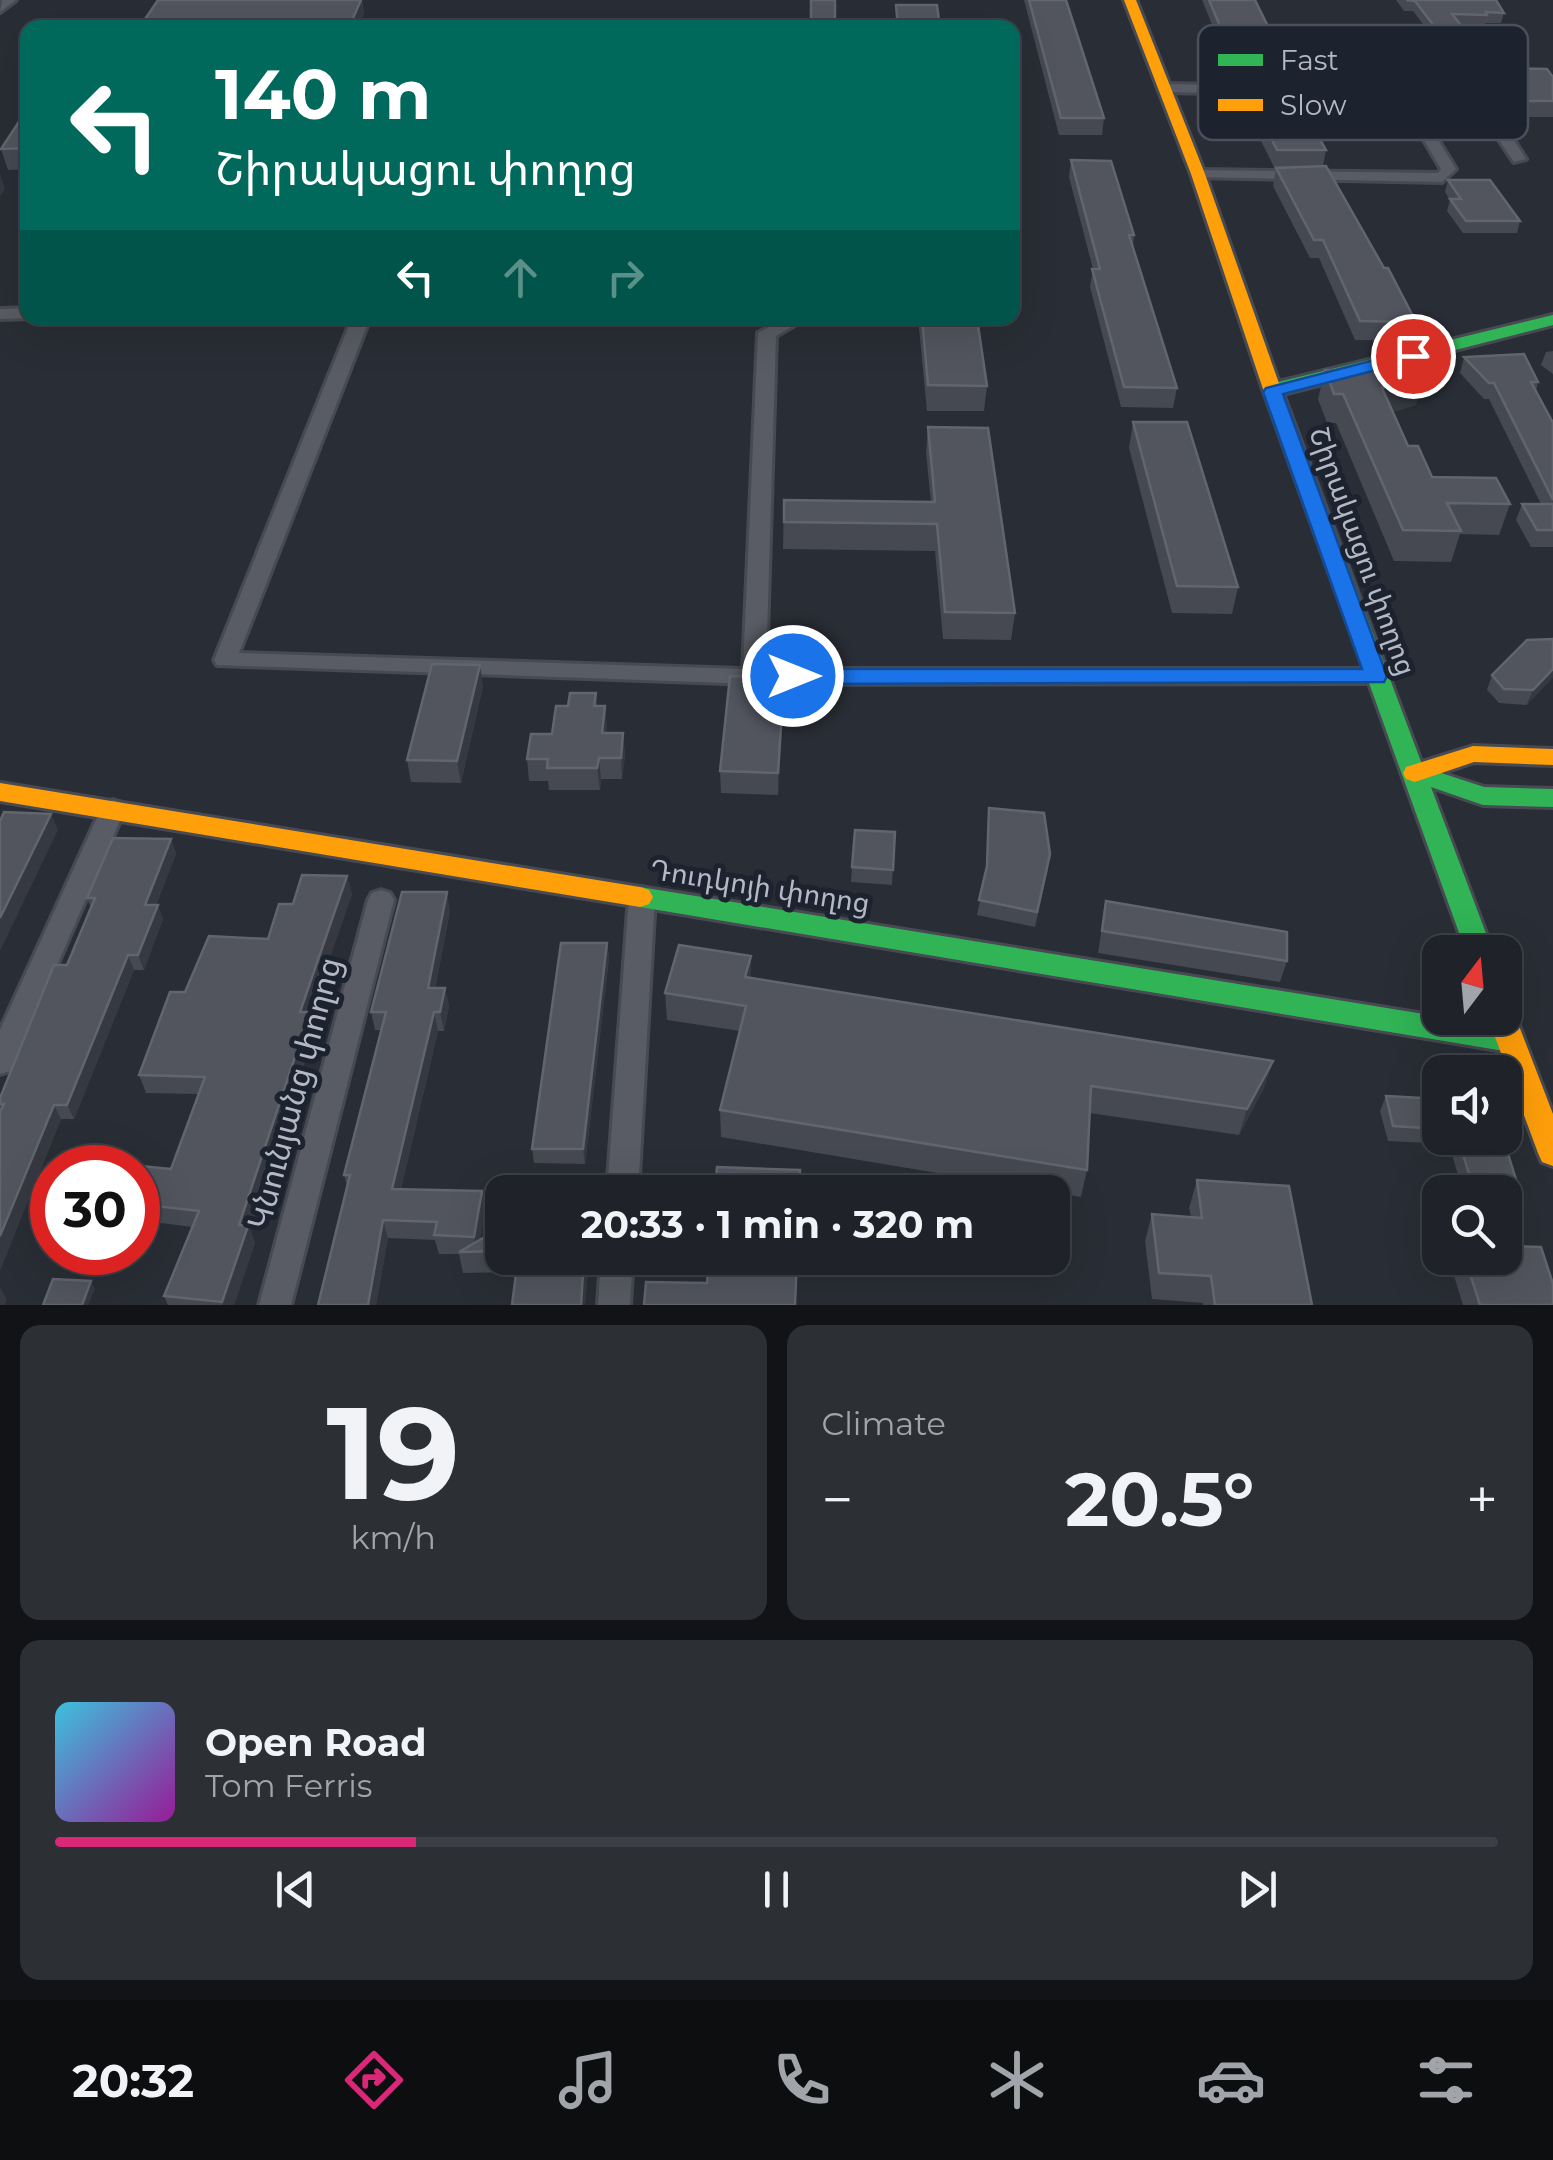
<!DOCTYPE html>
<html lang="en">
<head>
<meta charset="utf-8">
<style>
  body { margin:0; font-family:Montserrat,"Noto Sans Armenian",sans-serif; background:#2c2f34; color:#f1f3f6; height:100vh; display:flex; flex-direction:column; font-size:38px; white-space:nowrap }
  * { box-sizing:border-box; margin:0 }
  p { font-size:32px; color:#a1a4a8 }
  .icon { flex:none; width:55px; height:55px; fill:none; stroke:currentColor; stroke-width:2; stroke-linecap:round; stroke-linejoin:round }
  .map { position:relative; height:1305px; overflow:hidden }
  .details { display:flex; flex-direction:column; gap:20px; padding:20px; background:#111316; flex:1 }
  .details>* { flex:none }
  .banner { position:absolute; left:20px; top:20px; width:1000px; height:305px; border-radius:20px; box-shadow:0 10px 40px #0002,0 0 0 2px #3c3f45; background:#00695c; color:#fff; overflow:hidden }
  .needle { width:65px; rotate:16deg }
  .controls { position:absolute; left:1422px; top:935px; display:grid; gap:20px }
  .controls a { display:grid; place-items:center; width:100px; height:100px; border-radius:20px; background:#1f2228; box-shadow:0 10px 40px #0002,0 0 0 2px #3c3f45; font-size:50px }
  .speed { position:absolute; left:30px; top:1145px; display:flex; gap:20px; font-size:50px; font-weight:700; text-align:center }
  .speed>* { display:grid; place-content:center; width:130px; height:130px; border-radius:50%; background:#1f2228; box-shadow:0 10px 40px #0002,0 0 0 2px #3c3f45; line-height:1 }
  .speed .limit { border:15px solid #d22; background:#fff; color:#111 }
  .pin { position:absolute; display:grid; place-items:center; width:85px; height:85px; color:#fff; margin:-42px; border:5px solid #fff; border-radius:50%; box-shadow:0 2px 10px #0007 }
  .me { position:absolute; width:110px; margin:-55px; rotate:90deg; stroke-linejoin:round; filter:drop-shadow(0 0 8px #0008) }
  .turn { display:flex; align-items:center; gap:35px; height:210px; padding:0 30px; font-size:45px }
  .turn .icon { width:130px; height:130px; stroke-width:2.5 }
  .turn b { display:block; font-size:70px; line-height:85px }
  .lanes { display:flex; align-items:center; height:95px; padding:0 30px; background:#0003; justify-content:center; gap:50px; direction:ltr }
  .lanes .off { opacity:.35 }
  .big { font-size:75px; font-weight:700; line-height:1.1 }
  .details .widget { flex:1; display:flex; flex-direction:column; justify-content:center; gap:15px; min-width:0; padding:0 35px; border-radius:20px; background:#2c2f34 }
  .details .dial { align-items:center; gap:0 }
  .dial b { font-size:130px; line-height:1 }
  .song { display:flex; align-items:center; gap:30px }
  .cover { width:120px; height:120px; border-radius:15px; background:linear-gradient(135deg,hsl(190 70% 55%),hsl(300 70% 35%)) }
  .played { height:10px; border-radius:5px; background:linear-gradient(90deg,#db2777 25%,#3c3f45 25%) }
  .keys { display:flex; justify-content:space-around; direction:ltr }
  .heat { display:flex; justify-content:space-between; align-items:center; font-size:55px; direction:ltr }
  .details .tiles { flex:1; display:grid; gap:20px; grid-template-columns:1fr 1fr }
  .widget:last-child { grid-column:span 2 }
  .trip { position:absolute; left:485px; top:1175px; width:585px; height:100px; border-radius:20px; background:#1f2228; box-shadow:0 10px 40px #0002,0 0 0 2px #3c3f45; font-weight:700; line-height:100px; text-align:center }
  .menu { display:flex; height:160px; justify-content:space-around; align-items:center; background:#0c0e10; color:#a1a4a8 }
  .menu .icon { width:70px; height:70px }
  .menu .active { color:#db2777 }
  .menu b { font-size:45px; color:#f1f3f6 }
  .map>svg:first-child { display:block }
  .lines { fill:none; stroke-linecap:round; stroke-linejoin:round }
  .street-casing { stroke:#474a52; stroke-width:6 }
  .fast-casing { stroke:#474a52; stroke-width:6 }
  .slow-casing { stroke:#474a52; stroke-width:6 }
  .street { fill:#595c64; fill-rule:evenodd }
  .fast { fill:#30b455; fill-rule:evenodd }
  .slow { fill:#ff9f0a; fill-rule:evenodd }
  .wall { fill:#464952 }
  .shaded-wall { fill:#363941 }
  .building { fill:#52555e; stroke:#61656e; stroke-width:2.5 }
  .route { fill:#1a73e8; stroke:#114b97; stroke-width:2.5 }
  .labels { text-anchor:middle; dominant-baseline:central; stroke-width:10; stroke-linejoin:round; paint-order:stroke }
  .street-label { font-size:28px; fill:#b3b8c6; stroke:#1d222f }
  .near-street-label { font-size:32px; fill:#b3b8c6; stroke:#1d222f }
  .key { fill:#1d222f; stroke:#4a4f5c; stroke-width:2.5 }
  .key-label { font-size:28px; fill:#b3b8c6 }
</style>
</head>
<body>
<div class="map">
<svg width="1553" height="1305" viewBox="0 0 1553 1305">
  <rect width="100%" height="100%" fill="#292d35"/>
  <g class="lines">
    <defs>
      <g id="street">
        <path d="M2,0H16L0,12Z"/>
        <path d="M1334,61L1442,64L1463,95L1482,113L1500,119L1526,159L1514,162C1484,118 1490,118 1436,126L1432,130L1456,169L1442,182L1193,177L1191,174L1198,170L1438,173L1441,169L1418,130L1427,119L1466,113L1433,71L1342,69L1347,87L1300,88L1269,94L1166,92L1159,88L1166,84L1269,86L1300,80H1334L1327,65Z"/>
        <path d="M28,308V318H31L0,319V309Z"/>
        <path d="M352,318H370L239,653L743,669L758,333L786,318H807L776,336L766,669H1376L1387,676L1376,683L754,684L217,665L214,660Z"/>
        <path d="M113,800L122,803L125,809L15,1062L10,1071L0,1074V1030L101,809L104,803Z"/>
        <path d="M642,887L651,890L655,897L638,1192H607L629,897L633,890Z"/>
        <path d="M381,890L390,893L394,900L291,1305H259L368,900L372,893Z"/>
        <path d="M601,1258H633L630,1305H598Z"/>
      </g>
      <g id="fast">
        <path d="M1553,315V325L1283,394L1423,767L1484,787L1553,789V807L1483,805L1431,787L1493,952H1466L1263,389L1266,385Z"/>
        <path d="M640,887L1510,1028L1520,1032L1524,1040L1520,1048L1510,1052L640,907L631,904L627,897L631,890Z"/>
      </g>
      <g id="slow">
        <path d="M1124,0H1136L1205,174L1281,389L1278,393L1272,394L1263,389L1191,174Z"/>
        <path d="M1473,746L1553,749V765L1474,762L1415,782L1406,779L1403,773L1406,767Z"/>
        <path d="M0,783L640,887L649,890L653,897L649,904L640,907L0,801Z"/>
        <path d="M1505,1008L1512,1010L1516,1018L1553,1114V1166L1542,1162L1538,1153L1488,1018H1505Z"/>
      </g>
    </defs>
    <use href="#street" class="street-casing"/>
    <use href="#fast" class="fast-casing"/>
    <use href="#slow" class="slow-casing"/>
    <use href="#street" class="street"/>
    <use href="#fast" class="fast"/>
    <use href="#slow" class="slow"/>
  </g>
  <g class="wall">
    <path d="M158,0H362L364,13L358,28H139Z"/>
    <path d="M1024,0H1066L1104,118L1102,135H1059Z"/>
    <path d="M1202,0H1255L1283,57L1280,71L1255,70L1253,82L1220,81L1210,58L1212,44H1220Z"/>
    <path d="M1396,0H1496L1504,13L1501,23H1485V25H1461L1472,39L1470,50L1442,49L1413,11H1404Z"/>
    <path d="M1504,68L1553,77V117H1524L1499,85Z"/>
    <path d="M28,108V169L8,170L1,149Z"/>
    <path d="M1259,114L1326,150L1323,166L1416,322L1410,341L1355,340L1319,258H1310L1273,186L1276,168L1298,167H1274L1256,131Z"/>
    <path d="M1071,160L1134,235L1133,247L1177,388L1173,408L1121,407L1090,287L1093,269L1069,177Z"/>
    <path d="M1448,180L1520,221L1517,233H1463L1447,211L1450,200L1445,192Z"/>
    <path d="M918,318H977L987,386L984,411H927Z"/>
    <path d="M1553,351V374L1541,365L1546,352Z"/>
    <path d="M1464,357L1538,382L1536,391L1553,423V547H1531L1516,520L1522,504H1541L1489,399H1484L1460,373Z"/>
    <path d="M1325,370L1416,405L1392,412L1408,446L1432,477L1510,504L1499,535L1460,534L1451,562L1394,561L1336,423H1327L1318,399Z"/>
    <path d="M1133,422L1238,587L1232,614L1172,613L1129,448Z"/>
    <path d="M928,427L1015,613L1011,640L943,639L935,551L783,549L784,500L931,502L926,453Z"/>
    <path d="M1553,639L1527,705L1499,703L1487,690L1492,675Z"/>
    <path d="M784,678L778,795L721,793L720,771Z"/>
    <path d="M483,686L461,783L411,782L407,760Z"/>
    <path d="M596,693L597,706H605L606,733H623L625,755L622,779H601L600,790H549L548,781H529L527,759L552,734L568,706Z"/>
    <path d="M989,808L1048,869L1035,927L977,915L986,872Z"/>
    <path d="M895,832L892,885L851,882L852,867Z"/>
    <path d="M171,839L176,854L156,905L163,919L144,970H134L74,1119H61L0,1270V1098L67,965L91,908L87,898Z"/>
    <path d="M352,894L310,1014L315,1030L250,1229L255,1243L234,1305H168L164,1296L192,1227L138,1220V1168L171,1169L199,1094L146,1093L139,1075L185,992L268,939L293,904Z"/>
    <path d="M1106,901L1287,961L1280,982L1098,953Z"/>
    <path d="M450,911L435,988H445L449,1006L444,1031H438L401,1189L482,1191L486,1210L480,1239L502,1227V1258H589L585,1305H512L516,1272L463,1273L459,1254H439L435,1240L388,1238L376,1305H318L347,1186L344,1175L382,1030H375L371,1012Z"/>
    <path d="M607,943L609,958L585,1164L534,1163L532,1149Z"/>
    <path d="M751,978L1273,1061L1264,1088L1239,1135L1090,1113L1087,1170L1081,1197L721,1137L720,1110L740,1031L667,1020L665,993Z"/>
    <path d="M1386,1096L1440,1099V1138H1503L1519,1189L1512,1204L1505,1203V1192H1463L1449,1144L1388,1141L1380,1111Z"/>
    <path d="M1197,1180L1312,1305H1203V1303L1152,1299L1145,1241L1152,1214L1191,1217L1189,1208Z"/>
    <path d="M1455,1258H1505L1553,1305H1463L1451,1266Z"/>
  </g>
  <g class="shaded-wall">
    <path d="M361,0L364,13L358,28H351L350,25Z"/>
    <path d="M0,173L5,189L0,196Z"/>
    <path d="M1424,376L1416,405L1374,417L1382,388Z"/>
    <path d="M480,665L483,686L461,783L457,761Z"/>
    <path d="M1553,669V678L1527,705L1533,690Z"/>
    <path d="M784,678V699L778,795V773Z"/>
    <path d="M605,706L607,728L604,755L602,733Z"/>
    <path d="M623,733L625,755L622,779L621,758Z"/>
    <path d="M599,758L601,779L600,790L597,768Z"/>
    <path d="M51,814L58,830L0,951V918Z"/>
    <path d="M171,839L176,854L150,919L145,905Z"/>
    <path d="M347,876L352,894L310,1014L315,1030L250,1229L255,1243L234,1305H223L222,1302L239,1225L300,1012Z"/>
    <path d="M447,892L450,911L432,1007L428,988Z"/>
    <path d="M158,905L163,919L144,970L138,955Z"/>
    <path d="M607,943L609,958L585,1164L583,1149Z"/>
    <path d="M128,955L134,970L74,1119L67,1105Z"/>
    <path d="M751,956V983L745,977Z"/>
    <path d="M445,988L449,1006L444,1031L440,1012Z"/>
    <path d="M434,1012L438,1031L397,1207L392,1189Z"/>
    <path d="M1273,1061L1264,1088L1239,1135L1247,1109Z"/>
    <path d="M54,1105L61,1119L0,1270V1236Z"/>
    <path d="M482,1191L486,1210L478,1251H477L474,1237Z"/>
    <path d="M383,1220L388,1238L376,1305H368Z"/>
    <path d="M584,1258H589L585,1305H581Z"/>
    <path d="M91,1281L95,1289L88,1305H82Z"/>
    <path d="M0,1287L7,1300L5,1305H0Z"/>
  </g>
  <g class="building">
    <path d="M158,0H361L350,25L139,28Z"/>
    <rect x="811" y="0" width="24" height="28"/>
    <path d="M1029,0H1066L1104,118H1061Z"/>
    <path d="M1209,0H1255L1283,57L1250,56L1256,68L1222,67L1212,44L1228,45Z"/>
    <path d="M1406,0H1496L1504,13L1486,12L1487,15L1452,14L1472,39H1444L1415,1Z"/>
    <path d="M896,5H937L940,28H898Z"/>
    <path d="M1504,68L1547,69L1553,77V101H1529Z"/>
    <path d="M28,108V148L1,149Z"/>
    <path d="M1259,114L1306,115L1326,150H1277Z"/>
    <path d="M1071,160L1111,161L1134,235H1129L1177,388L1124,387L1092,269H1100Z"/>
    <path d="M1326,166L1384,268H1388L1416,322L1360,321L1323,240H1314L1276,168Z"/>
    <path d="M1448,180H1490L1520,221H1466L1450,199H1461Z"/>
    <path d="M922,318H977L987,386L928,385Z"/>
    <path d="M1524,354L1538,382H1531L1553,423V500L1494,383H1489L1464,357Z"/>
    <path d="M1395,356L1424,376L1382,388L1408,446H1418L1432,477L1496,478L1510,504L1447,503L1461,531L1403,530L1343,394H1334L1325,370H1342Z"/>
    <path d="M1133,422H1187L1238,587L1177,586Z"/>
    <path d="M928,427L988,428L1015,613L945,612L937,524L784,522V500L935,502Z"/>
    <path d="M1522,504H1553V530H1537Z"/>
    <path d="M1553,639V669L1533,690L1504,689L1492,675L1527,640Z"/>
    <path d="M432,664L480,665L457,761L407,760Z"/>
    <path d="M730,676L784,678L778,773L720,771Z"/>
    <path d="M570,693H596L594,706H605L602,733H623L621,758H599L597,768H547L548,759H527L531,734H552L556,706H568Z"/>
    <path d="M989,808L1044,813L1050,854L1037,912L979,900L987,866Z"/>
    <path d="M4,812L51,814L0,918V821Z"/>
    <path d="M855,830L895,832L893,870L852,867Z"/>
    <path d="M113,838L171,839L145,905H158L138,955H128L67,1105H54L0,1236V1112L4,1104H0V1098L54,965H67L95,898H87Z"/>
    <path d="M302,875L347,876L300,1012H310L239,1225L248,1226L222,1302L164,1296L199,1211L138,1204V1168H98L101,1162L171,1169L205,1077L139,1075L170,992H185L209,936L268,939L279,904H293Z"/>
    <path d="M402,892H447L428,988H445L440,1012H434L392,1189L482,1191L474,1237L434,1235L437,1222L383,1220L368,1305H318L350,1175H344L386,1012H371Z"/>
    <path d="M1106,901L1287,932V961L1102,931Z"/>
    <path d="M561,943H607L583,1149H532Z"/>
    <path d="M679,945L751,956L745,977L1273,1061L1247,1109L1091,1086L1087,1170L720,1110L746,1006L665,993Z"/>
    <path d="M1386,1096L1440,1099V1129L1393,1126Z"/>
    <path d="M1458,1138H1503L1519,1189L1473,1187Z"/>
    <path d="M717,1167L800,1170V1192H715Z"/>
    <path d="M1197,1180L1289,1186L1312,1305H1215L1211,1276L1159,1273L1152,1214L1202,1218Z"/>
    <path d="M502,1227V1251L459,1252Z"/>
    <path d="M1505,1246L1541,1247L1553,1284V1305H1480L1465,1258H1505Z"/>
    <path d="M518,1258H584L581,1305H512Z"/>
    <path d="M709,1258H797L795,1305H644L646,1282L707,1283Z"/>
    <path d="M53,1279L91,1281L82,1305H43Z"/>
  </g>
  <path class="route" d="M1413,350L1419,352V359L1283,394L1387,676L1384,682L793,684L781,676L793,669H1362L1263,392L1266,388Z"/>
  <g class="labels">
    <g class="street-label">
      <text transform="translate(1363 551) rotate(70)">Շիրակացու փողոց</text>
      <text transform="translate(760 886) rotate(9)">Դուդկոյի փողոց</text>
    </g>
    <g class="near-street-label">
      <text transform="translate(294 1093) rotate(-75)">Կնունյանց փողոց</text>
    </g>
  </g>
  <rect x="1198" y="25" width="330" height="115" rx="15" class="key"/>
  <rect x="1218" y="54" width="45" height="12" fill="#30b455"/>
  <rect x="1218" y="99" width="45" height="12" fill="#ff9f0a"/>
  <g class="key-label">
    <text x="1280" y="70">Fast</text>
    <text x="1280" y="115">Slow</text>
  </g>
</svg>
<div class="controls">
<a><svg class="needle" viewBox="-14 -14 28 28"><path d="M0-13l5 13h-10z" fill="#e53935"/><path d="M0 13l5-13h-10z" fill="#a1a4a8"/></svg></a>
<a><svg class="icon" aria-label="sound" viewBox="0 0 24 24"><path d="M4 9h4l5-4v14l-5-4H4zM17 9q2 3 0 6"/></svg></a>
<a><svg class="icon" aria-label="search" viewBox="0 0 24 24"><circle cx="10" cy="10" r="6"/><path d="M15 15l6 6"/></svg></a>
</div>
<div class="speed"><div class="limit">30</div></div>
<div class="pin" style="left:1413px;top:356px;background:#d93025"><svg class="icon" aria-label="arrive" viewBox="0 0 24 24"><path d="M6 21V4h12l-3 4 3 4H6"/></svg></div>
<svg class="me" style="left:793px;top:676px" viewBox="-20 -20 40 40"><circle r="17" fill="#1a73e8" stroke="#fff" stroke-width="3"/><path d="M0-11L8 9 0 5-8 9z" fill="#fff"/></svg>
<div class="trip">20:33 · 1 min · 320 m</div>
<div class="banner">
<div class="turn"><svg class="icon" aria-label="left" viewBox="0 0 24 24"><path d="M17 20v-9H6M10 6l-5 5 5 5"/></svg><div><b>140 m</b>Շիրակացու փողոց</div></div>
<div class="lanes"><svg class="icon" aria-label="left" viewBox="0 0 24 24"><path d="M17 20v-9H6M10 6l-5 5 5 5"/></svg><svg class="icon off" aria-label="ahead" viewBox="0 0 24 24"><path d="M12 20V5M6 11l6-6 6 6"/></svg><svg class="icon off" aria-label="right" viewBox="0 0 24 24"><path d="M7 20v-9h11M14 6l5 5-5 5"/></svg></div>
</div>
</div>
<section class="details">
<div class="tiles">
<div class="widget dial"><b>19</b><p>km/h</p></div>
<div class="widget"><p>Climate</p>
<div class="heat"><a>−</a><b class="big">20.5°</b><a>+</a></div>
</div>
<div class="widget">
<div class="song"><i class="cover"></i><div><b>Open Road</b><p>Tom Ferris</p></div></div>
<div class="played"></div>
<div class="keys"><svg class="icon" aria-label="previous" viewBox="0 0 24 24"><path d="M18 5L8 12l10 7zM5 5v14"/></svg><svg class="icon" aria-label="pause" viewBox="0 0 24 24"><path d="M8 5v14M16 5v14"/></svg><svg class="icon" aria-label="next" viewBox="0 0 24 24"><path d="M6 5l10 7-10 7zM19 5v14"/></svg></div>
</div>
</div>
</section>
<nav class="menu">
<b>20:32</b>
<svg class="icon active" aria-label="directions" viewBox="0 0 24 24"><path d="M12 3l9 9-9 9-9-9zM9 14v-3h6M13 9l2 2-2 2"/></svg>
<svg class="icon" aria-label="music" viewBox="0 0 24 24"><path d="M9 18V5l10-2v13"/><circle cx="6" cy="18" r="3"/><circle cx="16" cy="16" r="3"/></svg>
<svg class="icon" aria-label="phone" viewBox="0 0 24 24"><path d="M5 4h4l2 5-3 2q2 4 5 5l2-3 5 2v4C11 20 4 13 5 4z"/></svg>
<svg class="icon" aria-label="climate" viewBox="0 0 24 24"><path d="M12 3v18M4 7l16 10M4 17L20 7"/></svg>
<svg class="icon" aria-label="car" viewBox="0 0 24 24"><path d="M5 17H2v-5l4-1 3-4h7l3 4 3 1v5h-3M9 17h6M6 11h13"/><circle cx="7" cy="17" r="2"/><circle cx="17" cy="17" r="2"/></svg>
<svg class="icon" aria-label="filters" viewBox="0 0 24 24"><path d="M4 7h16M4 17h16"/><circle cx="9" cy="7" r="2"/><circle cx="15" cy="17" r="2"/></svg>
</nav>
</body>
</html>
